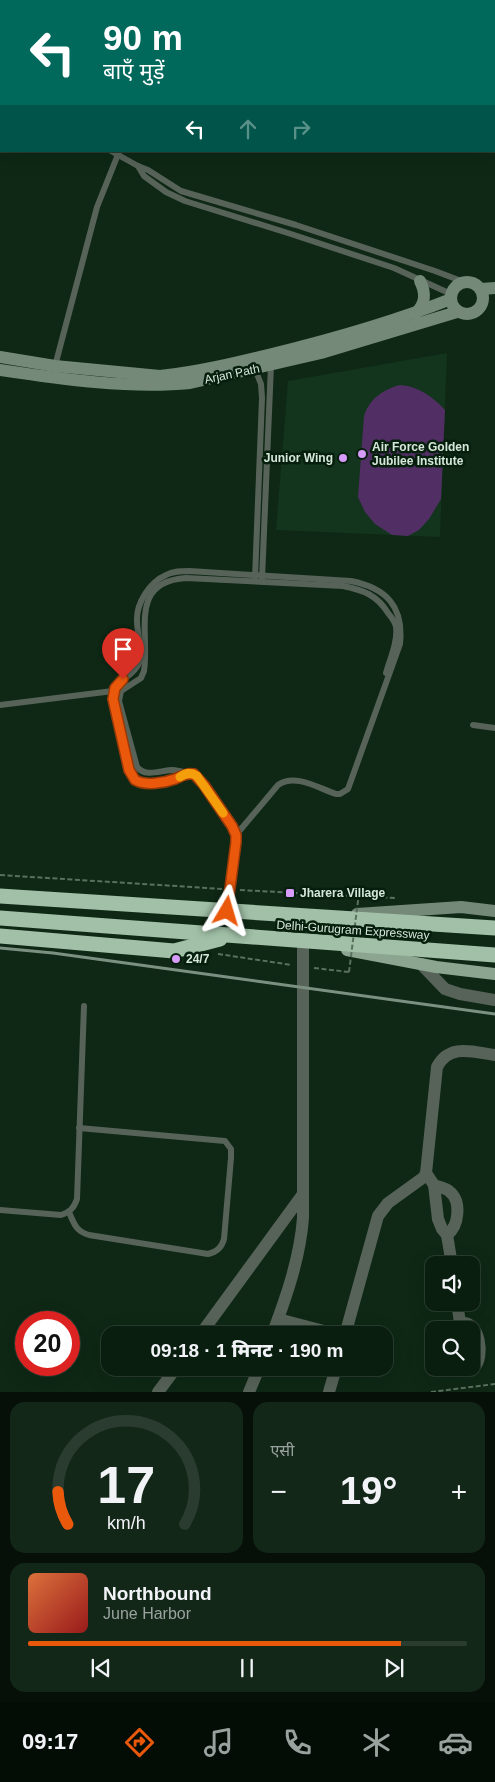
<!DOCTYPE html>
<html lang="hi">
<head>
<meta charset="utf-8">
<style>
  body { margin:0; font-family:Arial,"Noto Sans Devanagari",sans-serif; background:#132719; color:#f1f3f6; height:100vh; display:flex; flex-direction:column; font-size:19px; white-space:nowrap }
  * { box-sizing:border-box; margin:0 }
  p { font-size:16px; color:#99a29f }
  .icon { flex:none; width:28px; height:28px; fill:none; stroke:currentColor; stroke-width:2; stroke-linecap:round; stroke-linejoin:round }
  .map { position:relative; height:1392px; overflow:hidden }
  .sheet { display:flex; flex-direction:column; gap:10px; padding:10px; background:#061009; flex:1 }
  .sheet>* { flex:none }
  .top-card { position:absolute; left:0px; top:0px; width:495px; height:152px; box-shadow:0 5px 20px #0002,0 0 0 1px #2a3c30; background:#00695c; color:#fff; overflow:hidden }
  .tools { position:absolute; left:425px; top:1256px; display:grid; gap:10px }
  .tools a { display:grid; place-items:center; width:55px; height:55px; border-radius:10px; background:#0a1e10; box-shadow:0 5px 20px #0002,0 0 0 1px #2a3c30; font-size:25px }
  .speed { position:absolute; left:15px; top:1311px; display:flex; gap:10px; font-size:25px; font-weight:700; text-align:center }
  .speed>* { display:grid; place-content:center; width:65px; height:65px; border-radius:50%; background:#0a1e10; box-shadow:0 5px 20px #0002,0 0 0 1px #2a3c30; line-height:1 }
  .speed .limit { border:8px solid #d22; background:#fff; color:#111 }
  .pin { position:absolute; display:grid; place-items:center; width:42px; height:42px; color:#fff; margin:-51px -21px; border-radius:50% 50% 50% 0; rotate:-45deg; box-shadow:0 0 5px #0007 }
  .pin .icon { rotate:45deg }
  .me { position:absolute; width:55px; margin:-28px; rotate:7deg; stroke-linejoin:round; filter:drop-shadow(0 0 4px #0008) }
  .turn { display:flex; align-items:center; gap:18px; height:105px; padding:0 20px; font-size:22px }
  .turn .icon { width:65px; height:65px; stroke-width:2.5 }
  .turn b { display:block; font-size:35px; line-height:42px }
  .lanes { display:flex; align-items:center; height:48px; padding:0 20px; background:#0003; justify-content:center; gap:25px; direction:ltr }
  .lanes .off { opacity:.35 }
  .big { font-size:38px; font-weight:800; line-height:1.1 }
  .sheet .tile { flex:1; display:flex; flex-direction:column; justify-content:center; gap:8px; min-width:0; padding:0 18px; border-radius:15px; background:#132719 }
  .sheet .dial { align-items:center; gap:0 }
  .dial svg { height:130px; overflow:visible; fill:none; stroke:#2a3c30; stroke-width:7; stroke-linecap:round; text-anchor:middle }
  .dial text { fill:#f1f3f6; stroke:none }
  .song { display:flex; align-items:center; gap:15px }
  .cover { width:60px; height:60px; border-radius:8px; background:linear-gradient(135deg,hsl(20 70% 55%),hsl(0 70% 35%)) }
  .played { height:5px; border-radius:2px; background:linear-gradient(90deg,#ea580c 85%,#2a3c30 85%) }
  .keys { display:flex; justify-content:space-around; direction:ltr }
  .heat { display:flex; justify-content:space-between; align-items:center; font-size:28px; direction:ltr }
  .sheet .tiles { flex:1; display:grid; gap:10px; grid-template-columns:1fr 1fr }
  .tile:last-child { grid-column:span 2 }
  .trip { position:absolute; left:101px; top:1326px; width:292px; height:50px; border-radius:15px; background:#0a1e10; box-shadow:0 5px 20px #0002,0 0 0 1px #2a3c30; font-weight:800; line-height:50px; text-align:center }
  .tabs { display:flex; height:80px; justify-content:space-around; align-items:center; background:#040c06; color:#99a29f }
  .tabs .icon { width:35px; height:35px }
  .tabs .active { color:#ea580c }
  .tabs b { font-size:22px; color:#f1f3f6 }
  .map>svg:first-child { display:block }
  .built { fill:#13341d }
  .green { fill:#512f64 }
  .lines { fill:none; stroke-linecap:round; stroke-linejoin:round }
  .path { stroke:#59705f; stroke-width:2; stroke-dasharray:5 2.5; stroke-linecap:butt }
  .service { stroke:#576359; stroke-width:6 }
  .minor { stroke:#576359; stroke-width:12 }
  .tertiary { stroke:#576359; stroke-width:12 }
  .secondary { stroke:#758979; stroke-width:12 }
  .primary { stroke:#8ca591; stroke-width:12 }
  .motorway { stroke:#a1c0a7; stroke-width:15 }
  .rail { stroke:#7c9081; stroke-width:3 }
  .path-bridge { stroke:#59705f; stroke-width:2; stroke-dasharray:5 2.5; stroke-linecap:butt }
  .route-casing { stroke:#983908; stroke-width:12 }
  .route { stroke:#ea580c; stroke-width:9 }
  .slow { stroke:#f59e0b; stroke-width:9 }
  .poi-dot { fill:#d79bf9; stroke:#051f0c; stroke-width:2 }
  .labels { text-anchor:middle; dominant-baseline:central; stroke-width:5; stroke-linejoin:round; paint-order:stroke }
  .street-label { font-size:12px; fill:#d6e6d9; stroke:#051f0c }
  .poi-label { font-size:12px; font-weight:bold; fill:#d6e6d9; stroke:#051f0c; text-anchor:start }
</style>
</head>
<body>
<div class="map">
<svg width="495" height="1392" viewBox="0 0 495 1392">
  <rect width="100%" height="100%" fill="#0e2815"/>
  <path class="built" d="M447,353L440,537L276,530L288,381Z"/>
  <path class="green" d="M400,385C418,386 433,397 445,410L441,499L429,519L419,530L408,536L392,535L375,524L365,512L358,497L364,416C369,399 384,389 400,385Z"/>
  <g class="lines">
    <g class="path">
      <path d="M0,875L223,889"/>
      <path d="M240,890L395,898"/>
      <path d="M359,893L379,896"/>
      <path d="M218,954L292,965"/>
      <path d="M314,968L349,972"/>
      <path d="M431,1392L495,1384"/>
    </g>
    <g class="service">
      <path d="M187,1L188,0"/>
      <path d="M0,12L1,13"/>
      <path d="M0,109H1"/>
      <path d="M111,151L138,166L148,170L181,191L296,225L435,271L464,282"/>
      <path d="M138,166L144,176L166,192L185,201L291,234L394,268L451,294"/>
      <path d="M55,366L97,207L119,152"/>
      <path d="M255,369L261,384L262,398L255,578"/>
      <path d="M262,579L271,365"/>
      <path d="M0,705L113,691"/>
      <path d="M473,725L495,728"/>
      <path d="M184,774C172,781 148,787 135,780L129,770L113,699C111,680 133,679 139,663C143,650 137,634 137,621C136,603 150,582 166,575C173,571 181,571 189,571L351,581C386,588 404,606 400,644L348,789L340,794H336C318,788 295,773 278,785L236,835"/>
      <path d="M228,910L236,835L232,826L204,785L194,774C187,773 180,771 173,770C161,770 146,778 137,767L119,701L121,691L141,678L144,671C150,632 128,582 186,578L343,586C363,590 377,595 388,613C391,617 395,621 396,627C398,641 390,659 386,673"/>
      <path d="M0,1210L61,1215C70,1212 74,1208 77,1199L84,1006"/>
      <path d="M69,1212C74,1224 76,1231 89,1235L208,1254C217,1252 222,1247 224,1239L231,1158V1149L225,1141L79,1128"/>
    </g>
    <g class="minor">
      <path d="M426,1173L434,1185L438,1219L442,1229L447,1235L452,1265"/>
      <path d="M434,1185C439,1187 445,1188 449,1191C462,1201 459,1226 447,1235"/>
      <path d="M457,1302L460,1323"/>
      <path d="M278,1319L339,1335"/>
      <path d="M455,1330L460,1323C480,1319 485,1358 474,1367C470,1370 466,1368 462,1368"/>
      <path d="M200,1335L303,1194"/>
      <path d="M272,1335C286,1298 300,1258 303,1218V941"/>
      <path d="M345,1335L378,1216L388,1203L424,1177L426,1173L437,1067C449,1043 473,1052 495,1055"/>
      <path d="M158,1392L176,1368"/>
      <path d="M249,1392L259,1368"/>
      <path d="M329,1392L336,1368"/>
    </g>
    <path class="tertiary" d="M421,964L445,989L460,994L495,1000"/>
    <g class="secondary">
      <circle cx="467" cy="298" r="16"/>
      <path d="M481,289L495,288"/>
      <path d="M416,313C426,303 426,293 420,281"/>
      <path d="M0,357L55,366L160,376C198,372 235,363 272,354C333,339 393,322 451,299"/>
      <path d="M0,370C60,379 130,389 190,383L321,353L457,312"/>
      <path d="M357,914L461,907L495,911"/>
    </g>
    <path class="primary" d="M347,950L436,967L495,974"/>
    <g class="motorway">
      <path d="M0,896L495,928"/>
      <path d="M0,918L495,955"/>
      <path d="M0,936L174,951L220,939"/>
    </g>
    <path class="rail" d="M0,948L53,953L495,1014"/>
    <path class="path-bridge" d="M349,972L359,893"/>
  </g>
  <g class="lines">
    <defs>
      <path id="route" d="M123,679L115,688L113,699L129,770L135,780C145,786 164,783 175,779C182,776 186,773 194,774L204,785L232,826L236,835V842L227,911"/>
    </defs>
    <use href="#route" class="route-casing"/>
    <use href="#route" class="route"/>
    <path class="slow" d="M180,777C185,773 191,772 197,776L223,813"/>
  </g>
  <g class="poi-dot">
    <circle cx="362" cy="454" r="5"/>
    <circle cx="343" cy="458" r="5"/>
    <rect x="285" y="888" width="10" height="10" rx="2.5"/>
    <circle cx="176" cy="959" r="5"/>
  </g>
  <g class="labels">
    <g class="street-label">
      <text transform="translate(232 374) rotate(-12)">Arjan Path</text>
      <text transform="translate(353 930) rotate(4)">Delhi-Gurugram Expressway</text>
    </g>
    <g class="poi-label">
      <text x="372" y="447">Air Force Golden<tspan x="372" dy="14">Jubilee Institute</tspan></text>
      <text x="333" y="458" text-anchor="end">Junior Wing</text>
      <text x="300" y="893">Jharera Village</text>
      <text x="186" y="959">24/7</text>
    </g>
  </g>
</svg>
<div class="tools">
<a><svg class="icon" aria-label="sound" viewBox="0 0 24 24"><path d="M4 9h4l5-4v14l-5-4H4zM17 9q2 3 0 6"/></svg></a>
<a><svg class="icon" aria-label="search" viewBox="0 0 24 24"><circle cx="10" cy="10" r="6"/><path d="M15 15l6 6"/></svg></a>
</div>
<div class="speed"><div class="limit">20</div></div>
<div class="pin" style="left:123px;top:679px;background:#d93025"><svg class="icon" aria-label="arrive" viewBox="0 0 24 24"><path d="M6 21V4h12l-3 4 3 4H6"/></svg></div>
<svg class="me" style="left:227px;top:911px" viewBox="-20 -20 40 40"><path d="M0-17L14 15 0 8-14 15z" fill="#ea580c" stroke="#fff" stroke-width="4"/></svg>
<div class="trip">09:18 · 1 मिनट · 190 m</div>
<div class="top-card">
<div class="turn"><svg class="icon" aria-label="left" viewBox="0 0 24 24"><path d="M17 20v-9H6M10 6l-5 5 5 5"/></svg><div><b>90 m</b>बाएँ मुड़ें</div></div>
<div class="lanes"><svg class="icon" aria-label="left" viewBox="0 0 24 24"><path d="M17 20v-9H6M10 6l-5 5 5 5"/></svg><svg class="icon off" aria-label="ahead" viewBox="0 0 24 24"><path d="M12 20V5M6 11l6-6 6 6"/></svg><svg class="icon off" aria-label="right" viewBox="0 0 24 24"><path d="M7 20v-9h11M14 6l5 5-5 5"/></svg></div>
</div>
</div>
<section class="sheet">
<div class="tiles">
<div class="tile dial"><svg viewBox="0 0 100 80">
<path d="M14 69A42 42 0 1 1 86 69"/>
<path d="M14 69A42 42 0 0 1 8 49" stroke="#ea580c"/>
<text x="50" y="56" font-size="32" font-weight="700">17</text>
<text x="50" y="72" font-size="11">km/h</text>
</svg></div>
<div class="tile"><p>एसी</p>
<div class="heat"><a>−</a><b class="big">19°</b><a>+</a></div>
</div>
<div class="tile">
<div class="song"><i class="cover"></i><div><b>Northbound</b><p>June Harbor</p></div></div>
<div class="played"></div>
<div class="keys"><svg class="icon" aria-label="previous" viewBox="0 0 24 24"><path d="M18 5L8 12l10 7zM5 5v14"/></svg><svg class="icon" aria-label="pause" viewBox="0 0 24 24"><path d="M8 5v14M16 5v14"/></svg><svg class="icon" aria-label="next" viewBox="0 0 24 24"><path d="M6 5l10 7-10 7zM19 5v14"/></svg></div>
</div>
</div>
</section>
<nav class="tabs">
<b>09:17</b>
<svg class="icon active" aria-label="directions" viewBox="0 0 24 24"><path d="M12 3l9 9-9 9-9-9zM9 14v-3h6M13 9l2 2-2 2"/></svg>
<svg class="icon" aria-label="music" viewBox="0 0 24 24"><path d="M9 18V5l10-2v13"/><circle cx="6" cy="18" r="3"/><circle cx="16" cy="16" r="3"/></svg>
<svg class="icon" aria-label="phone" viewBox="0 0 24 24"><path d="M5 4h4l2 5-3 2q2 4 5 5l2-3 5 2v4C11 20 4 13 5 4z"/></svg>
<svg class="icon" aria-label="climate" viewBox="0 0 24 24"><path d="M12 3v18M4 7l16 10M4 17L20 7"/></svg>
<svg class="icon" aria-label="car" viewBox="0 0 24 24"><path d="M5 17H2v-5l4-1 3-4h7l3 4 3 1v5h-3M9 17h6M6 11h13"/><circle cx="7" cy="17" r="2"/><circle cx="17" cy="17" r="2"/></svg>
</nav>
</body>
</html>
